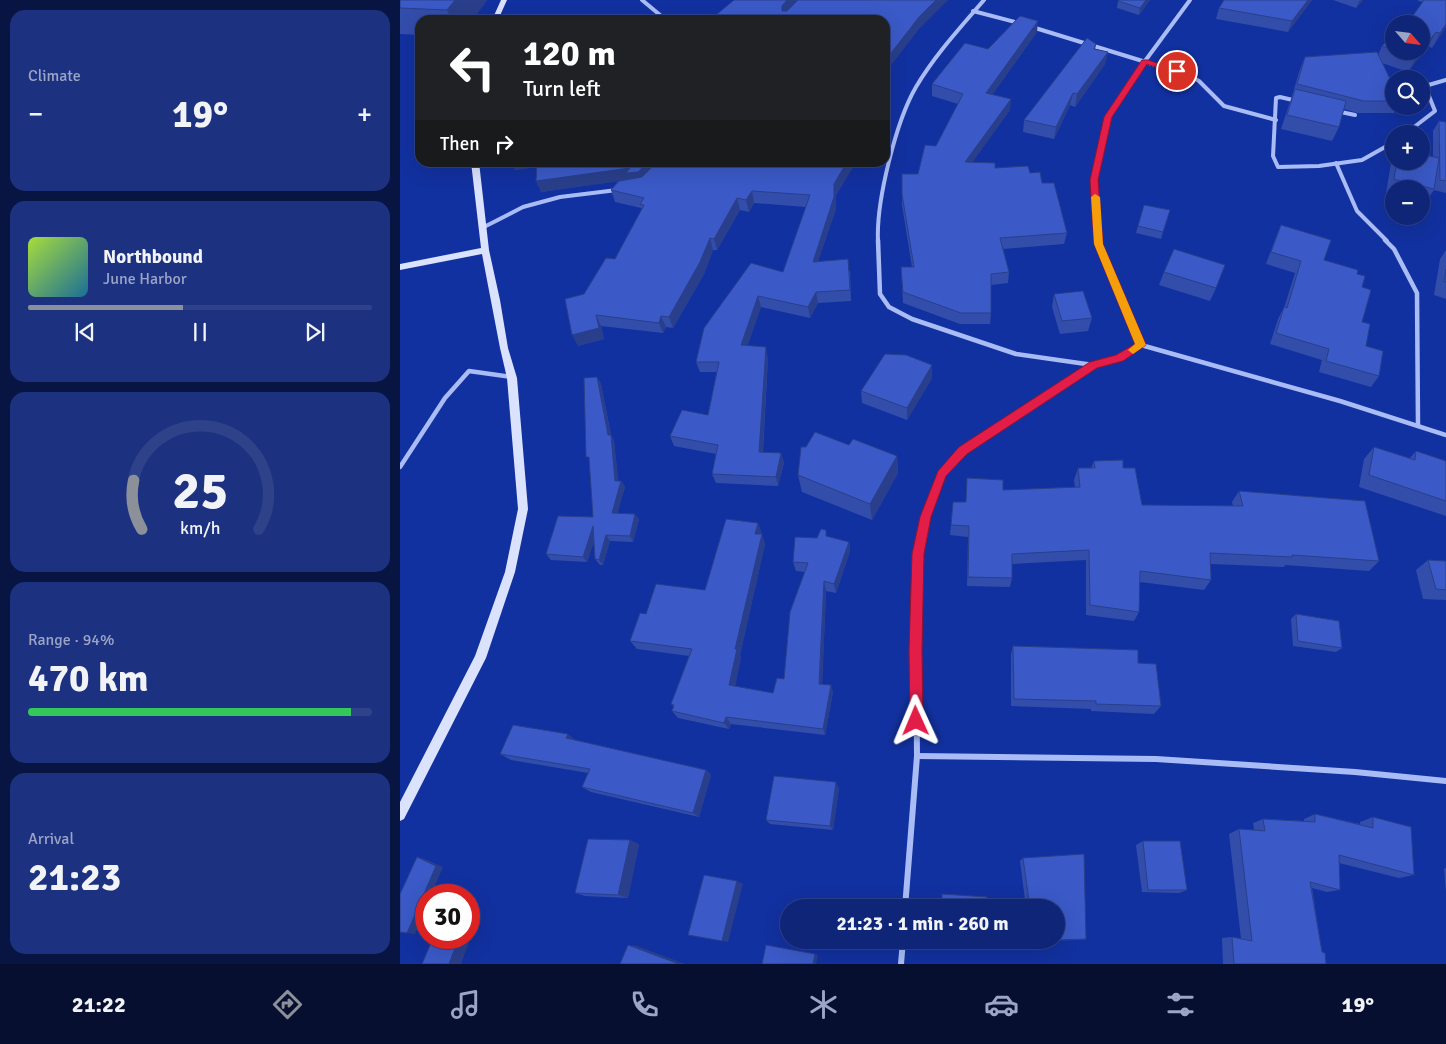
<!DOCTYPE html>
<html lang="en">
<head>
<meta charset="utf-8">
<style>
  body { margin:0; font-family:Signika,sans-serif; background:#1c3180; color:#f1f3f6; height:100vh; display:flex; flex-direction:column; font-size:19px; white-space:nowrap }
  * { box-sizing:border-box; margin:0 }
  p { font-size:16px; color:#9ba5c6 }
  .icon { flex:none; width:28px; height:28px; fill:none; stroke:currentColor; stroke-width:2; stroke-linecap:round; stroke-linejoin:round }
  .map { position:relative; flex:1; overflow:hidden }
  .sheet { display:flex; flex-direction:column; gap:10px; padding:10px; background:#081442; width:400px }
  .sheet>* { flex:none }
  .guide { position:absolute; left:15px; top:15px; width:475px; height:152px; border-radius:15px; box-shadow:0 5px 20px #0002,0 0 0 1px #2e428a; background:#202124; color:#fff; overflow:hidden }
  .needle { width:32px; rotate:118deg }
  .fabs { position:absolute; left:985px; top:15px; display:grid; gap:10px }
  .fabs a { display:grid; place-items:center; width:45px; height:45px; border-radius:50%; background:#0e2578; box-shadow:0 5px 20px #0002,0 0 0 1px #2e428a; font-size:25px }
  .speed { position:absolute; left:15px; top:884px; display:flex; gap:10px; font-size:25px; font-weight:700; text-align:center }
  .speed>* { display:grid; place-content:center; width:65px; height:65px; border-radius:50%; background:#0e2578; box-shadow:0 5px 20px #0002,0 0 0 1px #2e428a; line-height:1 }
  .speed .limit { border:8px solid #d22; background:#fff; color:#111 }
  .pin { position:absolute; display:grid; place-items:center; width:42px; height:42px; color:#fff; margin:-21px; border:2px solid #fff; border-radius:50%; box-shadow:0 1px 5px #0007 }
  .me { position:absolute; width:55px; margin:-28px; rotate:359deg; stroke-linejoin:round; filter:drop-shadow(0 0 4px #0008) }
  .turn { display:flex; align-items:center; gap:18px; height:105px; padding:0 25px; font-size:22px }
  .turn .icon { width:65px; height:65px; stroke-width:2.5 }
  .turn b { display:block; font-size:35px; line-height:42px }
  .then { display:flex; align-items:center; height:48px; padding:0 25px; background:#0003; gap:10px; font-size:19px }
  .big { font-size:38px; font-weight:700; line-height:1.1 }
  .sheet .widget { flex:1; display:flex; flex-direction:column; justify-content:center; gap:8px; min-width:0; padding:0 18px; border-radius:15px; background:#1c3180 }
  .sheet .dial { align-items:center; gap:0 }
  .dial svg { height:130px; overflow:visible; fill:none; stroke:#2e428a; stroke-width:7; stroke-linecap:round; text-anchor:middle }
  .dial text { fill:#f1f3f6; stroke:none }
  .song { display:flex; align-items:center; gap:15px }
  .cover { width:60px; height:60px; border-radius:8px; background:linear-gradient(135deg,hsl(80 70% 55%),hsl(200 70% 35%)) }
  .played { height:5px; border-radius:2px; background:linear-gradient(90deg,#8c9099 45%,#2e428a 45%) }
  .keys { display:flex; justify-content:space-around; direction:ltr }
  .heat { display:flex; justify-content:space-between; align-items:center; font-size:28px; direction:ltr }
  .charge { height:8px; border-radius:4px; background:linear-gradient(90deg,#34c759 94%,#2e428a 0) }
  .trip { position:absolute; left:380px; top:899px; width:285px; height:50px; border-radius:25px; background:#0e2578; box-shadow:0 5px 20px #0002,0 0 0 1px #2e428a; font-weight:700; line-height:50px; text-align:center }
  .dock { display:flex; height:80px; justify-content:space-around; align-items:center; background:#060f30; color:#9ba5c6 }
  .dock .icon { width:35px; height:35px }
  .dock .active { color:#8c9099 }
  .dock b { font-size:22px; color:#f1f3f6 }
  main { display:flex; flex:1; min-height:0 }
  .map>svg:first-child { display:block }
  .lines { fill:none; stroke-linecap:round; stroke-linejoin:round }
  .street-far2 { stroke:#aabcf5; stroke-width:4 }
  .street-far1 { stroke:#aabcf5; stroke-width:4.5 }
  .street { stroke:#aabcf5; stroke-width:6 }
  .secondary { fill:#dae2fd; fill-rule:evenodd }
  .wall { fill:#334dab }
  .shaded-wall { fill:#293f8b }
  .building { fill:#3b5ac7; stroke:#293f8b }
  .route { fill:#e11d48; stroke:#92132f }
  .slow { fill:#f59e0b }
</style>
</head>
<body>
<main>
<section class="sheet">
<div class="widget"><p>Climate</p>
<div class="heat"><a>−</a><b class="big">19°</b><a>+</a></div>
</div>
<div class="widget">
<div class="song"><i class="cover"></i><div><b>Northbound</b><p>June Harbor</p></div></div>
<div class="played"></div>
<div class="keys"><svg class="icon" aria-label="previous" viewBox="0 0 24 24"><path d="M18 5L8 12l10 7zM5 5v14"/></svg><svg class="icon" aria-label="pause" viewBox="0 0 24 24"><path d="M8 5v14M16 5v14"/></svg><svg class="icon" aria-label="next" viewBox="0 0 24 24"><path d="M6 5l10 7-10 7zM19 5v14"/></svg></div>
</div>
<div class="widget dial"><svg viewBox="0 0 100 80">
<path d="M14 69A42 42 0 1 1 86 69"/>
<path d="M14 69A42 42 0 0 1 9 39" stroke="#8c9099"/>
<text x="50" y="56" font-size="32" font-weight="700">25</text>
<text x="50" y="72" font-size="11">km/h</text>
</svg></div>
<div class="widget"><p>Range · 94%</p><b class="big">470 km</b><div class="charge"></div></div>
<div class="widget"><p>Arrival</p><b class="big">21:23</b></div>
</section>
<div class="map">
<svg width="1046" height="964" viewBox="0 0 1046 964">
  <rect width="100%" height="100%" fill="#1231a0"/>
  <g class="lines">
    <g class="street-far2">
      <path d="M242,0L266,20"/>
      <path d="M573,11L619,23"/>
      <path d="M632,27L788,75L799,81L824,106L876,120"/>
      <path d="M897,101L880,97L876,98L873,156L878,167L919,166L962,160L994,142"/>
      <path d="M936,111L955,115"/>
      <path d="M1005,134L1035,111L1025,86L1046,80"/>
      <path d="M936,163L957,211L987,241"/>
      <path d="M82,228L123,207L160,197L217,190"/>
      <path d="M478,241C476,202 496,121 516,87C535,55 560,28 584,0"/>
      <path d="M698,241L694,180L708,117L745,61L790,0"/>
    </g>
    <g class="street-far1">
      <path d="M478,240L480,294L489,307L512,319L616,354L693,365"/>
      <path d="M698,240L741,345"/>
      <path d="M985,240L994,249L1017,293L1018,426"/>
      <path d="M0,467L45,398L69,371L112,377"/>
      <path d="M518,555L525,517L541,474L563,450L693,365L719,358L741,345L940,401L1046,435"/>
    </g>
    <g class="street">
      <path d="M517,756L756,759L955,772L1046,781"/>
      <path d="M505,908L517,756L516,650L518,554"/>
      <path d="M501,964L503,940"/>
    </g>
    <g class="secondary">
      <path d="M101,0H107L98,20H92Z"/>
      <path d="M71,162H79L89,250L100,300L108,348L117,378L128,509L115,572L86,658L4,819L0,821V802L75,656L105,572L118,509L107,378L100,348L82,254L0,270V264L81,248Z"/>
    </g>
  </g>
  <g class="wall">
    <path d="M0,0H87L72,20H20V35L0,34Z"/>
    <path d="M750,0L739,15L717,8L718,1Z"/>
    <path d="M824,0H912L888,32L816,19L819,8Z"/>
    <path d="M933,0H963L956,8Z"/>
    <path d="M1018,0H1046V27L1032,48L1028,46L1008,72L982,63L994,87V106H998L994,113H958L944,109L939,127L932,141L881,129L892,96L900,69L905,57L978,55L982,46L994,33V51H1021L1023,2L1018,1Z"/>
    <path d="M637,32L592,95L610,110L572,162L595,168L630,173L642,183L667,233L664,244L603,249L609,272L608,283L591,285V313L590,324H560L503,303L501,267H512L502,205V194L518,174L536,146L558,104L532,96V84L588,49Z"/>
    <path d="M696,44L695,49L708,52L705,64L675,107L670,105L654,139L623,132L624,120Z"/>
    <path d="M1039,121L1046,122V193L1034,190L1025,203L1021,202V189H994V195L986,193L991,163L994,159V161H1021L1033,157V131Z"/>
    <path d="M111,162H292L307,166L309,162H456L436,195V209L418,261L450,271L451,301L418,303L410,318L361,307L347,346L368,358L363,452L381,453L384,463L378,486L316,483L312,474L316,454L274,446L270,436L308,415L317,372H300L296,362L304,328L383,272L406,207L354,203L349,212L340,210L317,250H313L304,274L273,328L266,327L263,333L201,326L204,339L178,346L184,294L215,259L242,209L241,208L215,202L211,190L218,181L141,192L136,167L115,170Z"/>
    <path d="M744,205L770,210L761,239L736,233Z"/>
    <path d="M881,225L924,260L957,274L962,287V322L966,346L979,376L971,387L919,372L922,360L870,344L878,319L884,307V308L895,273L866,264L876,237Z"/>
    <path d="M1046,250V299L1034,295L1040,259Z"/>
    <path d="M764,272L816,288L810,301L759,285Z"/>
    <path d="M654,294L692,318L688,331L660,334L652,307Z"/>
    <path d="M197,377L201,384L211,435L214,441L218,481H221L225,487L217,513L239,519L233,542L210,541L203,565H200L195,559L194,541L187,562L151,560L146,554L193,517L189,462Z"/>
    <path d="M532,378L507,420L462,403L461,391Z"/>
    <path d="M449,445L497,456L498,473L472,520L402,492L398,475L406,447Z"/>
    <path d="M974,447L1009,459L1016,451L1046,461V516L959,487L964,459Z"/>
    <path d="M694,461L723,468L742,505L833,506L832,502L839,491L979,561L969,571L885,565L884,567L811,564V580L804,590L740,582L739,612L734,621L686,615V560L612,564V578L610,587L567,586L568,537L550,535L553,502H565L603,490L675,487L674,480L678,468H691Z"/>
    <path d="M358,523L365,544L340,655L341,657L335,686L373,693L384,679L405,572L396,571L393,562L417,538L427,537L449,542L450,551L436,593L426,591L422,684L433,692L425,735L331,724L329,729L278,718L272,711L274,707L271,704L289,656L237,649L230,641L305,590Z"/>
    <path d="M1028,560L1046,561V600L1023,599L1016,570Z"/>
    <path d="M896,614L942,648L936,652L893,646L891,619Z"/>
    <path d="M613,646L738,663L761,706L754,714L691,711V709L611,706V654Z"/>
    <path d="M176,740L306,770L311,775L299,817L191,792L182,787L188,773L111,760L100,754Z"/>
    <path d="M439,788L433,830L370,824L366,820Z"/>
    <path d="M915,814L960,824V822L973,817L1014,875L999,878L939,863L940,890L927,892L912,888L922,952L926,964H823L822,938L832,937L841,939L829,834L839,829L854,830L853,823L863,819L904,821V819Z"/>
    <path d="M743,841L787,890L779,893L742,892L736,845Z"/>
    <path d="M239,844L228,898L185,896L175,893Z"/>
    <path d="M623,858L686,939L681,940L631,941V940H656V908H626L620,861Z"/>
    <path d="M1046,868V892L1044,869Z"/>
    <path d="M548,940H586L584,942Z"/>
  </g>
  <g class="shaded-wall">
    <path d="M55,0H87L72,20H52L47,10Z"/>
    <path d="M387,0H401L383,17L382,6Z"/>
    <path d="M536,0H548L519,29L485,73V61L519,17Z"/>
    <path d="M746,0H750L739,15L740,8Z"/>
    <path d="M908,0H912L888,32L892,21Z"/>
    <path d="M960,0H963L956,8Z"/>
    <path d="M638,21L637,32L585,105L586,93Z"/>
    <path d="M1046,24V27L1032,48L1040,33Z"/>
    <path d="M1036,32L1028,46L1008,72L1016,58Z"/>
    <path d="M708,52L705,64L675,107L677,94Z"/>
    <path d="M673,93L670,105L654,139L656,127Z"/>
    <path d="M611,99L610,110L564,174L565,162Z"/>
    <path d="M111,162H140L142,166L115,170Z"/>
    <path d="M248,162H258L242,182L228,180L141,192L136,181Z"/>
    <path d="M447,162H456L436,195V209L414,273L413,262L434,184Z"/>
    <path d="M352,191L354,203L349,212L346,200Z"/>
    <path d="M337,198L340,210L317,250L314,239Z"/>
    <path d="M310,238L313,250L304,274L273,328L269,317Z"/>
    <path d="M416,292L418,303L410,318L408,307Z"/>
    <path d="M358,296L361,307L344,356L341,345Z"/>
    <path d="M196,315L201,326L204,339L178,346L172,335Z"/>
    <path d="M261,316L266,327L263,333L259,323Z"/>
    <path d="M366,347L368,358L362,462L359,452Z"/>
    <path d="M532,365V378L507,420V408Z"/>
    <path d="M197,377L201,384L211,437V435L214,441L219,487L215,481L208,435Z"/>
    <path d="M381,453L384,463L378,486L376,477Z"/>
    <path d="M497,456L498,473L472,520L470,504Z"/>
    <path d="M221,481L225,487L216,519L212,513Z"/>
    <path d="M235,514L239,519L233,542L230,536Z"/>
    <path d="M358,523L361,533L359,544L355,534Z"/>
    <path d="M193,526L197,532L187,562L183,557Z"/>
    <path d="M362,534L365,544L340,655L341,657L334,693L329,685L335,649Z"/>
    <path d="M206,535L210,541L203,565L199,560Z"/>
    <path d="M449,542L450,551L436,593L434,584Z"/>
    <path d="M424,581L426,591L422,691L419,684Z"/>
    <path d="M431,685L433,692L425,735L423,729Z"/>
    <path d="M326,717L331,724L329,729L324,723Z"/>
    <path d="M168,734L176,740L175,744L166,738Z"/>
    <path d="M306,770L311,775L299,817L293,813Z"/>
    <path d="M436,782L439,788L433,830L430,826Z"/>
    <path d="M230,840L239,844L228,898L218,895Z"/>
    <path d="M17,857L25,859L43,867L31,895H26V907L15,934L7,933Z"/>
    <path d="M337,881L343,884L328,942L322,941Z"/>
    <path d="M69,931H73L61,964H49L59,938H69Z"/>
    <path d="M228,945L237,946L285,964H279Z"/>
    <path d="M415,954L418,955L416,964H413Z"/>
  </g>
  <g class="building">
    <path d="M0,0H55L47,10L0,8Z"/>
    <path d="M334,0H387L382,6V11H387L398,0H536L519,17L485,61V20H310Z"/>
    <path d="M719,0H746L740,8L718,1Z"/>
    <path d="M824,0H908L892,21L819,8Z"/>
    <path d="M1024,0H1046V24L1040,33L1036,32L1021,51V24H1007Z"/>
    <path d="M620,16L638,21L586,93L611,99L565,162L595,163V168L628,166L630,173L640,172L642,183H654L667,233L600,238L609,272L591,274V313H561L503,292L501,267H514L502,194V174H518L525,145L536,146L563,94L532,84L565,43L588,49Z"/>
    <path d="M994,33V50L982,46Z"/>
    <path d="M687,38L696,44L694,49L708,52L677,94L673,93L656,127L624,120Z"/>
    <path d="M997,51H1021L1016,58Z"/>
    <path d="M977,52L994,87V101H964L897,84L905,57Z"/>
    <path d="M895,89L946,101L939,127L887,115Z"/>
    <path d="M1039,121L1046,122V181L1040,180Z"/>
    <path d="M1021,154L1039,158L1034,189L994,179L997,161H1021Z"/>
    <path d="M137,162H248L238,172L226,173L230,168L136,181Z"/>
    <path d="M257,162H292L307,166L309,162H447L434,184V197L413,262L448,259L450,290L416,292L408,307L358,296L341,345L366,347L359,452L381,453L376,477L312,474L318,445L270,436L282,410L308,415L319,362H296L304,328L351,263L383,272L410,195L352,191L346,200L337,198L314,239L310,238L300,262L269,317L261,316L259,323L196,315L199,328L172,335L165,299L184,294L206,258L215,259L244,205L240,204L244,198L211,190L219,181L242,177Z"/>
    <path d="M744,205L770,210L763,232L738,226Z"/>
    <path d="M881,225L931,240L924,260L958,270L957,274L965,276L962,287L971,290L962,322L970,324L966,346L983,351L979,376L926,361L929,349L876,333L884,307L887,308L901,261L871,252Z"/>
    <path d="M774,249L825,265L816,288L764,272Z"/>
    <path d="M1046,269V282H1044Z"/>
    <path d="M683,291L692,318L662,321L654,294Z"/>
    <path d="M485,354L506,355L532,365L507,408L461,391Z"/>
    <path d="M197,377L208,435H211L215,481H221L212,513L235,514L230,536L206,535L199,560L195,559L193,526L183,557L146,554L158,516L193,517L189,457H186L184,378Z"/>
    <path d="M415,432L449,445L453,439L497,456L470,504L398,475L401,447H406Z"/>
    <path d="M974,447L1015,460L1016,451L1046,461V501L969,475Z"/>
    <path d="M723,460V468H735L742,505L843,506L839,491L965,501L979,561L892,555V557L810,553L811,580L740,571L739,612L690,605L689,550L612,554V578L568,577L569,526L551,525L553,502H566L567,478L603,480V490L680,487L678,468H695L694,461Z"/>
    <path d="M326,519L358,523L355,534H362L335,649H337L329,685L373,693L377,678L384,679L390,612L408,563L393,562L395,537L417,538L421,529L426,530V536L449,542L434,584L424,581L419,684L431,685L423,729L326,717L324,723L272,711L274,705L271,704L292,649L230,641L240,613L246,614L256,584L305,590Z"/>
    <path d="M1028,560L1046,561V590L1036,589Z"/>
    <path d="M896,614L939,621L942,648L898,641Z"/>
    <path d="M613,646L738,650V663L756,664L761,706L696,704V701L614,699Z"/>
    <path d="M113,725L168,734L166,738L306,770L293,813L182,787L190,769L100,754Z"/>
    <path d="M374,776L436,782L430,826L366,820Z"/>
    <path d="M915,814L973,828V817L1011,827L1014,875L939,855L940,890L910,882L922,952L925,953L926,964H834L832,937L852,941L839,829L865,831L863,819L915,822Z"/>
    <path d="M188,839L230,840L218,895L175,893Z"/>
    <path d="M743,841H780L787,890H748Z"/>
    <path d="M684,854L686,939L656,940V908H630L623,858Z"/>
    <path d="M17,857L36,866L7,933L0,932V894Z"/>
    <path d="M304,875L337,881L322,941L288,935Z"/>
    <path d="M542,894L587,897V908H542Z"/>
    <path d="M33,938H59L49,964H22Z"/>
    <path d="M228,945L279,964H220Z"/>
    <path d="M366,945L415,954L413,964H362Z"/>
  </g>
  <path class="route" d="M742,60H748L780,71L777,74L747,64L712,117L698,180L703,244L746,345L723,361L697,368L567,454L546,476L531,517L524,554L522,650L523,721L521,726L516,728L512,726L510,721L509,650L512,554L520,517L538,471L559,447L690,362L716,355L735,344L694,244L690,180L704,117Z"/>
  <path class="slow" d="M695,194L700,197L703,244L746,345L733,354L728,350L735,344L694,244L691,197Z"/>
</svg>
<div class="fabs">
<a><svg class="needle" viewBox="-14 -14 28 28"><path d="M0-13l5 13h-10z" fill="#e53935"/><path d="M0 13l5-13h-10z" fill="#9ba5c6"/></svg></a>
<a><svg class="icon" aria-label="search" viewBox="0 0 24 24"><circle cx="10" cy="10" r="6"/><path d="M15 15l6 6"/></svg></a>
<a>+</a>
<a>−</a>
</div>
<div class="speed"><div class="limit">30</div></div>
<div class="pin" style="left:777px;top:71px;background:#d93025"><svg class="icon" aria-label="arrive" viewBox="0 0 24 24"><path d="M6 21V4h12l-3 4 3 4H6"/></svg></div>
<svg class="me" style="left:516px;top:721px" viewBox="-20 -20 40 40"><path d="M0-17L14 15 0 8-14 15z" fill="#e11d48" stroke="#fff" stroke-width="4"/></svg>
<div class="trip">21:23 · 1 min · 260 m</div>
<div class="guide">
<div class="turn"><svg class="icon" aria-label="left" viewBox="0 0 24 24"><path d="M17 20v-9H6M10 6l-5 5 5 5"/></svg><div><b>120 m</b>Turn left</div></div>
<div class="then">Then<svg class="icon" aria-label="right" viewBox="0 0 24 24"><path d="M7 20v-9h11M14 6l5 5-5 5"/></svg></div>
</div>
</div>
</main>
<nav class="dock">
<b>21:22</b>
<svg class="icon active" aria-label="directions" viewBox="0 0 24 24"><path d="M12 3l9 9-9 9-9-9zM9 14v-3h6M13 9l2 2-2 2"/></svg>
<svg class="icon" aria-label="music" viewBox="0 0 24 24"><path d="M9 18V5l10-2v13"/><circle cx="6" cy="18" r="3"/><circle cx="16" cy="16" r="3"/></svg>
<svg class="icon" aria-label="phone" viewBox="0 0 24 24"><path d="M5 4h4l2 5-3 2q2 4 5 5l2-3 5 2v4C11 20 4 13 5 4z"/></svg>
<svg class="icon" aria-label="climate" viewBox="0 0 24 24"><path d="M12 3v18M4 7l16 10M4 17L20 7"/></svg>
<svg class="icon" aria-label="car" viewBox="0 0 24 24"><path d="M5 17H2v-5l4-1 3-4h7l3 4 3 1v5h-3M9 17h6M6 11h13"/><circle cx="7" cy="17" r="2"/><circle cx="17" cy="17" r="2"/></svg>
<svg class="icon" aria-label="filters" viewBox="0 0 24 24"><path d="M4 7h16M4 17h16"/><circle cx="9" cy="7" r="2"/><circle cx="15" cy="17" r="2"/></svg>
<b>19°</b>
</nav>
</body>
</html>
